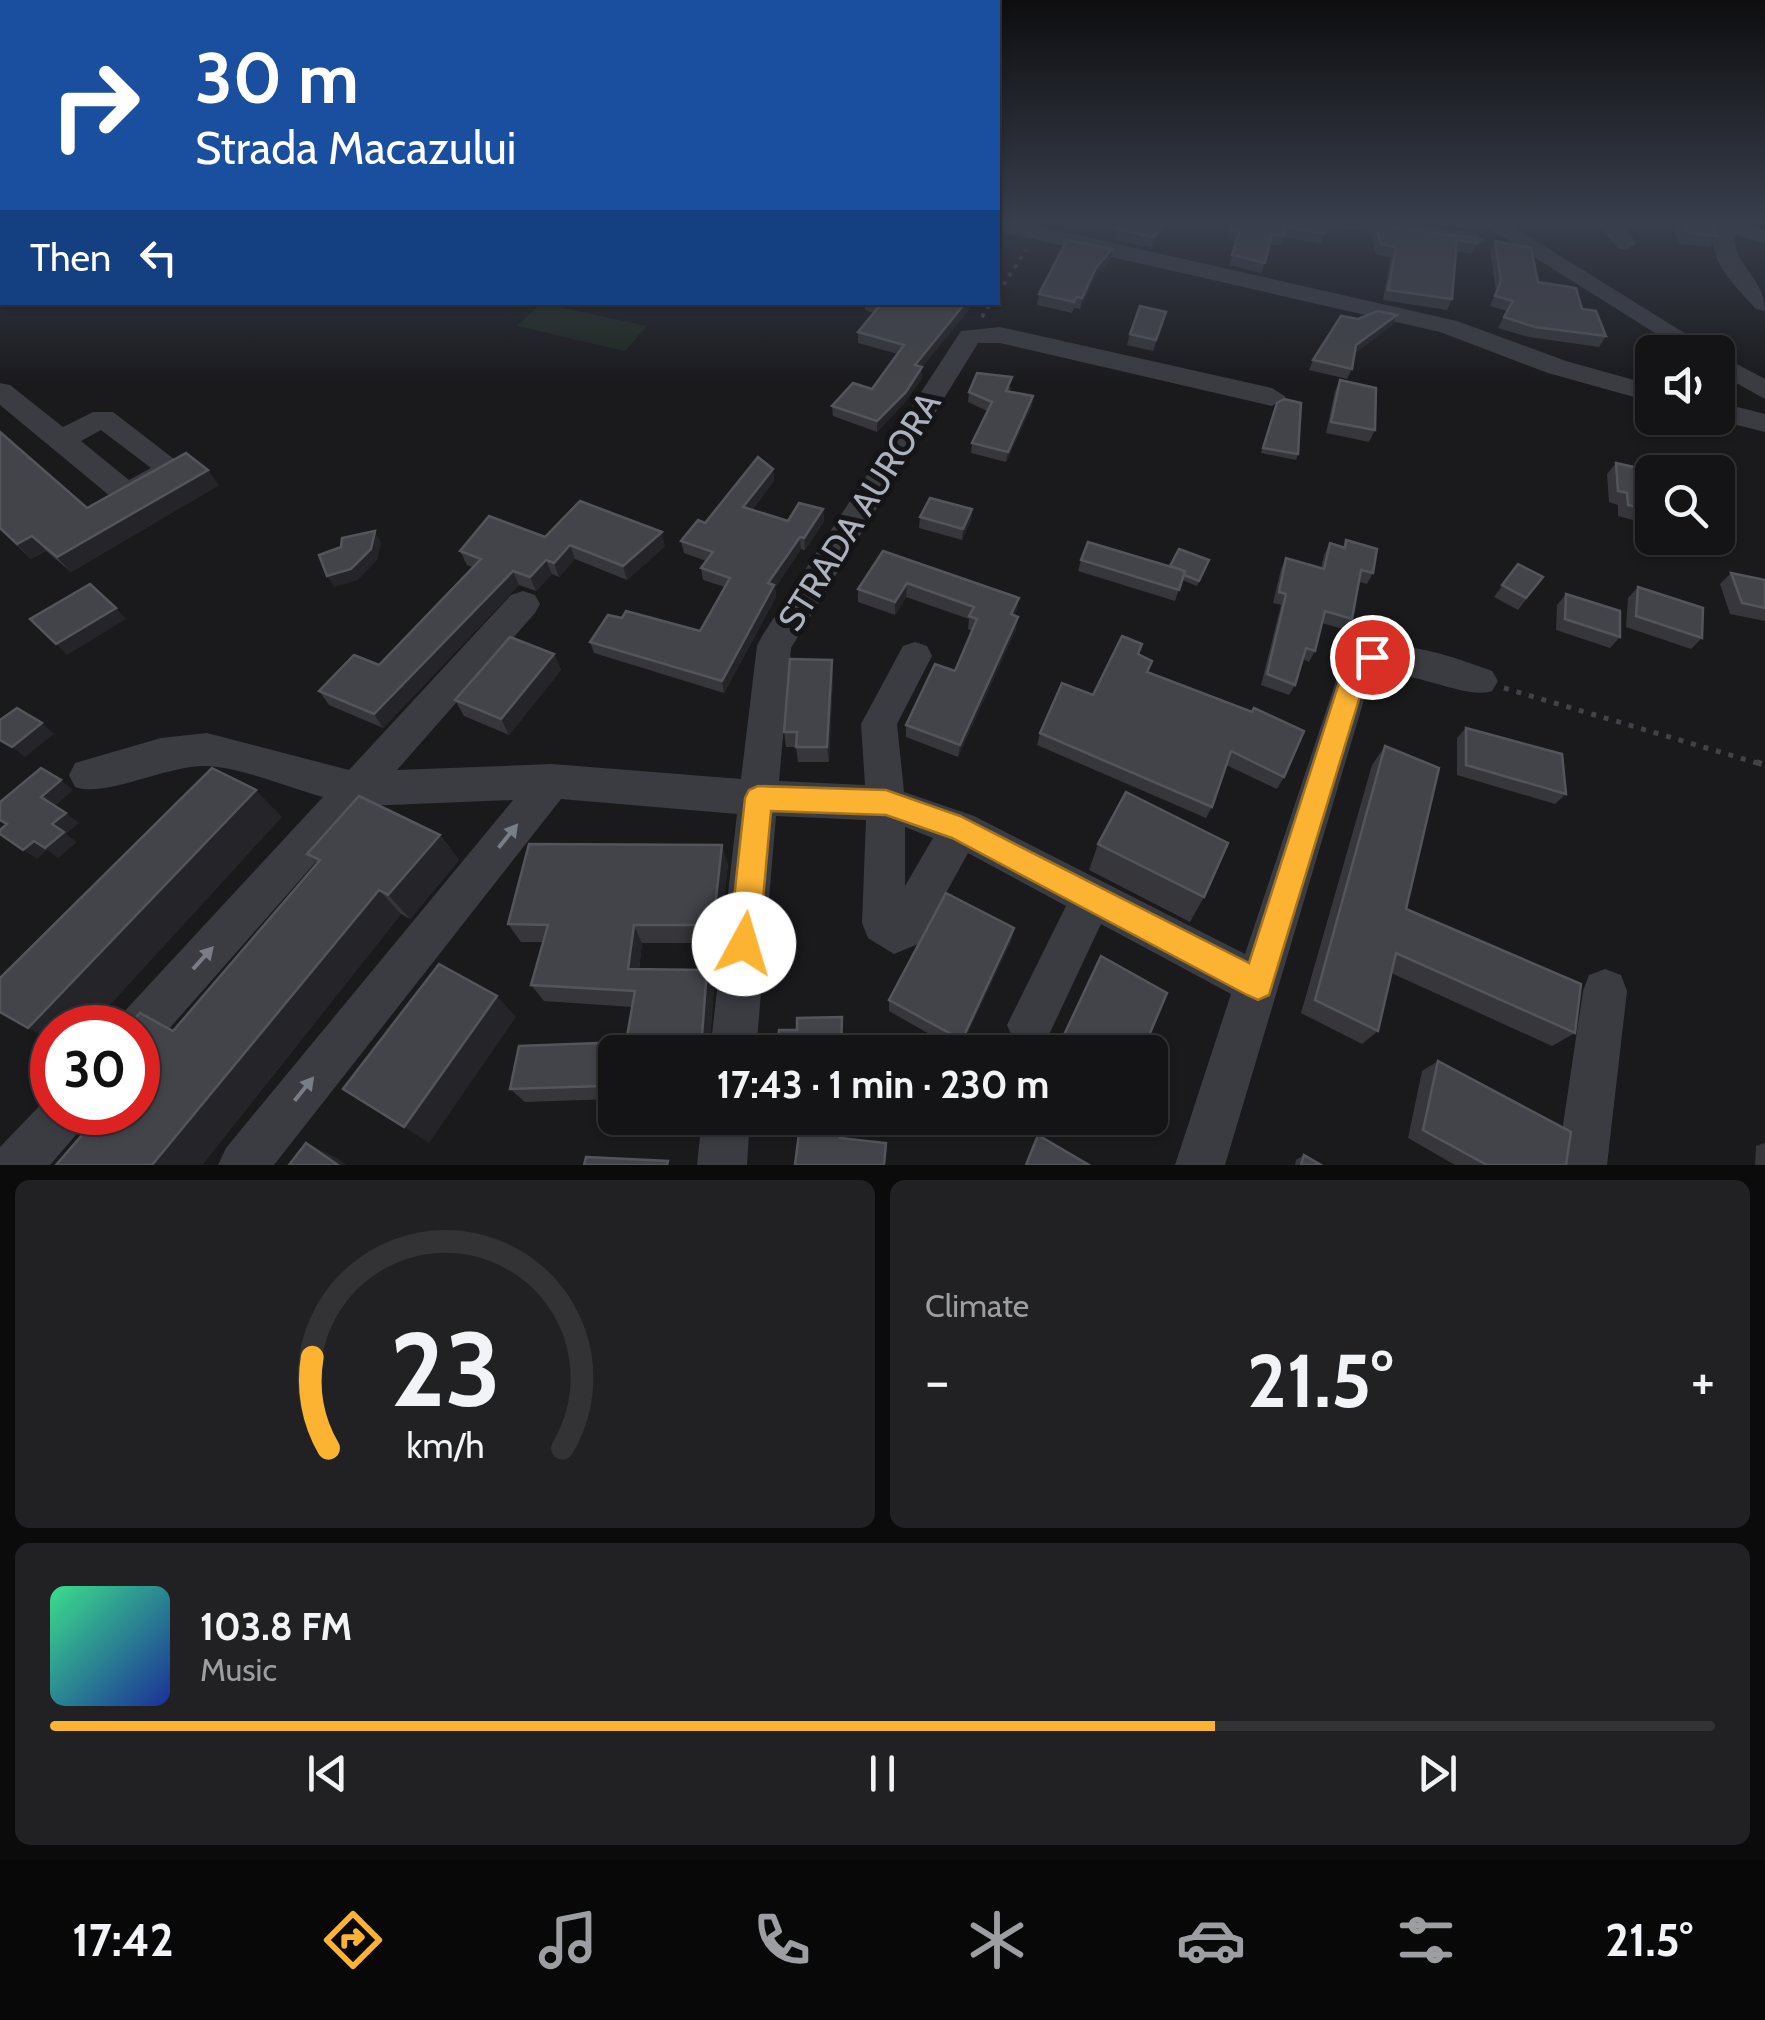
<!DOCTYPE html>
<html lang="en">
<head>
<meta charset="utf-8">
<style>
  body { margin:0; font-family:Cabin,sans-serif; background:#212123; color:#f1f3f6; height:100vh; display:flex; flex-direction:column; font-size:38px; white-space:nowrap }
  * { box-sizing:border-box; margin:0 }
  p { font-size:32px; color:#9d9ea1 }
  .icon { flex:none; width:55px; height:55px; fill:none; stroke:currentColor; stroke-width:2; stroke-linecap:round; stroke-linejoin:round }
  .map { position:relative; height:1165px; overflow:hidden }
  .drawer { display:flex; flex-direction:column; gap:15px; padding:15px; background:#0b0b0c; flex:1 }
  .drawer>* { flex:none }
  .top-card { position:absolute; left:0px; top:0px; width:1000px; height:305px; box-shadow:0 2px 8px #0004,0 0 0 2px #333335; background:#1a4fa0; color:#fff; overflow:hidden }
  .controls { position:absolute; left:1635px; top:335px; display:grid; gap:20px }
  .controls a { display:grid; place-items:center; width:100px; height:100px; border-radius:15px; background:#141416; box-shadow:0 2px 8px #0004,0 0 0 2px #333335; font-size:50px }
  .speed { position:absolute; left:30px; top:1005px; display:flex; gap:20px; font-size:50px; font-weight:700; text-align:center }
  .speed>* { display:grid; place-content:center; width:130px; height:130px; border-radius:50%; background:#141416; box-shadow:0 2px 8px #0004,0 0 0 2px #333335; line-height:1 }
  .speed .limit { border:15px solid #d22; background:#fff; color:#111 }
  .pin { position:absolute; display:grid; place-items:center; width:85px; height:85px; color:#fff; margin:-42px; border:5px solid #fff; border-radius:50%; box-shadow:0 2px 10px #0007 }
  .me { position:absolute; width:110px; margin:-55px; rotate:6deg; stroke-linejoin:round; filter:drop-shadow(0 0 8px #0008) }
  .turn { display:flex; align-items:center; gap:35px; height:210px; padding:0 30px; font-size:45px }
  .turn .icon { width:130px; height:130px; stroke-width:2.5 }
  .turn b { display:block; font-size:70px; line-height:85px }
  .then { display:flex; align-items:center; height:95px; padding:0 30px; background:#0003; gap:20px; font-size:38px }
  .big { font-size:75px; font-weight:700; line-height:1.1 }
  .drawer .widget { flex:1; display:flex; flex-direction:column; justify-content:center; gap:15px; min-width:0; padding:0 35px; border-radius:15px; background:#212123 }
  .drawer .dial { align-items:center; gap:0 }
  .dial svg { height:260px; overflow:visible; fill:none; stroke:#333335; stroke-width:7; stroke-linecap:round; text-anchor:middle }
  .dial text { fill:#f1f3f6; stroke:none }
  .song { display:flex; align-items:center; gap:30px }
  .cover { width:120px; height:120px; border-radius:15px; background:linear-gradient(135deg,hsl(150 70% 55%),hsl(230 70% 35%)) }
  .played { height:10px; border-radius:5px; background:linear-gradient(90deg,#fdb332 70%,#333335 70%) }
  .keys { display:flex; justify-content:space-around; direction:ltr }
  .heat { display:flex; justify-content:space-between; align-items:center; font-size:55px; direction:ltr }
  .drawer .tiles { flex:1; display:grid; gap:15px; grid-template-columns:1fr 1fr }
  .widget:last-child { grid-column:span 2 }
  .trip { position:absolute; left:598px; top:1035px; width:570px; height:100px; border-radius:15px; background:#141416; box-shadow:0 2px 8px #0004,0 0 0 2px #333335; font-weight:700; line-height:100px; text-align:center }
  .menu { display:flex; height:160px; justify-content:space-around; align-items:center; background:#080809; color:#9d9ea1 }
  .menu .icon { width:70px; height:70px }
  .menu .on { color:#fdb332 }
  .menu b { font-size:45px; color:#f1f3f6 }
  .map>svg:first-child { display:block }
  .green { fill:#1f2821 }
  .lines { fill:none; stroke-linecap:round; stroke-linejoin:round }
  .path-far2 { stroke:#414349; stroke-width:4; stroke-dasharray:4 6; stroke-linecap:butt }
  .path-far1 { stroke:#414349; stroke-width:5; stroke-dasharray:5 8; stroke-linecap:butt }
  .path { stroke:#414349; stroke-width:6; stroke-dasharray:6 10; stroke-linecap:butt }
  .minor { fill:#3b3c42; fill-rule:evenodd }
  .wall { fill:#36363b }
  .shaded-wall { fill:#252529 }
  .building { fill:#434449; stroke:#53555b; stroke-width:2.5 }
  .oneway { fill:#797d86 }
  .route { fill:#fdb332; stroke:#a47420; stroke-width:2.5 }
  .labels { text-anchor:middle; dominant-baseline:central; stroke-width:10; stroke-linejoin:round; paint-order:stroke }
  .street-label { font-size:35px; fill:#acb2bd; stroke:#151518 }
</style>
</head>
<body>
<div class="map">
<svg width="1765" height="1165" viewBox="0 0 1765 1165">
  <rect width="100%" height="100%" fill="#1a1a1d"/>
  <path class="green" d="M541,303L647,326L625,351L517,326Z"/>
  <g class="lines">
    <g class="path-far2">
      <path d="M998,293L1026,250"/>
      <path d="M982,317L991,302"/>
    </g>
    <path class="path-far1" d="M1504,688L1764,765"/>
    <path class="path" d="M1756,762L1765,765"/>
    <g class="minor">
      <path d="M998,221H1016L1457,321L1566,361L1652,385V402L1548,373L1440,332L998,231Z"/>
      <path d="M1330,221H1391L1475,233L1486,240L1475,247L1341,228Z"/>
      <path d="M1477,221H1504L1715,352H1685Z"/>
      <path d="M1595,221H1618L1637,243L1626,250L1618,248Z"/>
      <path d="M1714,221L1765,229V243L1733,234C1735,267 1765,279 1765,311L1756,309C1733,283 1705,260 1714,221Z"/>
      <path d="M1000,327L1272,388L1286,397L1272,406L1000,343H978L791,648L779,781L865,785L861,724L903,646L915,642L927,646L932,656L897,724L904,792L974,816L1245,954L1345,654C1398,636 1441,653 1492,671L1498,681L1492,691C1466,700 1412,669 1372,673L1225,1165H1175L1231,994L1101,924L1046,1041L1030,1048L1014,1041L1007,1025L1066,906L968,853L918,944L894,954L868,938L862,923L866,820L776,816L756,1052H710L737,814L561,799L274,1165H218L226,1148L513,800L365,806L154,1046L138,1053V1028H116L122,1014L323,797C290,788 235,765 203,766C166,766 104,798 75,787L69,775L75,763L161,738L207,733L349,770L511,595L523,591L535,595L540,604L535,613L397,770L552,764L741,779L757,646L762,636L961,331ZM905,827L933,838L905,886Z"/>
      <path d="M1718,354L1765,379V399L1718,373Z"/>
      <path d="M0,383L10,385L63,427L93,412H113L187,469L138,501H116L0,405ZM101,430L151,468L129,480L81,441Z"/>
      <path d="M1718,402L1765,414V432L1709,418H1718Z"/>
      <path d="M1605,969L1621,975L1627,991L1607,1165H1557L1583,991L1589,975Z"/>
      <path d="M52,1093V1112H88L81,1129L50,1165H0V1147Z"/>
      <path d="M702,1118H750L747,1165H697Z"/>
    </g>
  </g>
  <g class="wall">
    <path d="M1122,221H1168L1167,226L1152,248L1115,240L1117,229Z"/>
    <path d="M1228,221H1328L1321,244L1284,237L1281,246L1269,244L1262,273L1229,265L1237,241L1228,240Z"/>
    <path d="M1406,221H1470L1466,228Z"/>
    <path d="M1675,221H1709L1717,236L1710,247L1680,244L1674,232Z"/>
    <path d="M1376,225L1477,243L1471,254L1456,251L1452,299L1447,310L1383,300L1391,257L1376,255L1371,236Z"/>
    <path d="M1495,241L1538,282L1582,309L1606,336L1599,347L1529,337L1498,328L1507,311L1490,306L1496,292L1490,251Z"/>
    <path d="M1112,249L1110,260L1094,279L1080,309L1074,308L1072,313L1037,305L1039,294Z"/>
    <path d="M865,302H971V307L922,367V378L905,402L877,432L833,416L832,406L872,389L898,354L858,343V332L874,313L865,310Z"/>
    <path d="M1166,312L1153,351L1127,345L1130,334Z"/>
    <path d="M1397,315L1392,325L1355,353L1352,369L1347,379L1309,370L1313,360L1358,319Z"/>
    <path d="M1340,380L1375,430L1369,442L1326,433L1335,391Z"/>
    <path d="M1011,387L1009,391L1033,396L1032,406L1006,462L971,453L972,443L987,411L968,402L969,392Z"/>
    <path d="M1277,403L1298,454L1296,460L1261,453Z"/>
    <path d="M1616,463L1652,472V525L1618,516V505L1609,502L1607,474Z"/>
    <path d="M773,469L774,481L752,510L788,521L823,509L824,521L805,550L801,549L775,588L776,597L724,693L594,653L590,642L622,618L700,631L725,587L703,580L701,568L706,561L684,553L681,541Z"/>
    <path d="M219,485L71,572L46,551L31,559L0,529L87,508Z"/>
    <path d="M972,509L971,520L962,540L919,528L920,517Z"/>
    <path d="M545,537L665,546L627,580L575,559L559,577L552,574L536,591L519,585L383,728L329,705L319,691L379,665L472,567L467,565L460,551Z"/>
    <path d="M1346,540L1373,573L1367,584L1359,582L1352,619L1346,630L1322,623L1315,651L1309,662L1302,659L1295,685L1289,695L1261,685L1281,605L1273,603L1281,569L1286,558L1321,568L1324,555L1330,543L1343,547Z"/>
    <path d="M883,551L1019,598L1015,615L1016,629L958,757L906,737V725L955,671L972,631L968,629L969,619L906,597L895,615L858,602V589Z"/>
    <path d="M1081,560L1170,566L1209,560L1197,586L1182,580L1175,601L1078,571Z"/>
    <path d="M1518,564L1543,577L1518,610L1494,597Z"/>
    <path d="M1731,573L1765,580V621L1730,614L1720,584Z"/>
    <path d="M1638,587L1702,638L1691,649L1626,627L1628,598Z"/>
    <path d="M1566,594L1620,637L1610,648L1556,630L1557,605Z"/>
    <path d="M554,654L561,670L509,735L464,716L455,700Z"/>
    <path d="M1138,654L1148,672L1284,777L1277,789L1226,765L1212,807L1206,818L1037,745L1040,733L1093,695Z"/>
    <path d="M833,676L829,762H798L796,747H786L784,732Z"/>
    <path d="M1466,728L1566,794L1555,804L1457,775V738Z"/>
    <path d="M1385,746L1406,909L1575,1033L1552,1046L1391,973L1378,1031L1362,1044L1301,1013L1372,765Z"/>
    <path d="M440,835L459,860L410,919L401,914L202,1165H56L317,864L307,854Z"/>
    <path d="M1098,844L1204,897L1190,922L1089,870Z"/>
    <path d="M728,864L719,943H642L639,970L714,987L709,1052H615V1083L613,1099L525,1102L510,1089L626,1042L632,1007L544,1001L531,985L543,942H521L508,924Z"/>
    <path d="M1014,928L1011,941L959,1051L889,1011V1000Z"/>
    <path d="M1438,1061L1566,1165H1455L1408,1138L1422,1071Z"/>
    <path d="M788,1118H842V1138L791,1135L788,1125Z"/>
    <path d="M1080,1118H1115L1106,1133Z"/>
    <path d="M1765,1143V1165H1755L1756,1146Z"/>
    <path d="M1304,1155L1321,1165H1295L1296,1160Z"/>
  </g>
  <g class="shaded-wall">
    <path d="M1165,221H1168L1167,226L1152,248L1154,237Z"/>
    <path d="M1112,249L1110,260L1094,279L1080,309L1082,298L1096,268Z"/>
    <path d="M1002,261L1000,271L998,273V262Z"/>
    <path d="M966,302H971V307L915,376V365Z"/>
    <path d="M1397,315L1392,325L1352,355L1356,345Z"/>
    <path d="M922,367V378L905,402L877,432V421Z"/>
    <path d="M1033,396L1032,406L1006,462L1008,452Z"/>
    <path d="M773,469L774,481L745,519L743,507Z"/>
    <path d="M208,470L219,485L71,572L57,557Z"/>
    <path d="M823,509L824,521L805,550L804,538Z"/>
    <path d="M972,509L971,520L962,540L963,529Z"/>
    <path d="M375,531L381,543L377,560L358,580L334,587L327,576Z"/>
    <path d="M662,532L665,546L627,580L623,566Z"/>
    <path d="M32,536L46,551L31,559L17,544Z"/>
    <path d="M800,537L801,549L775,588L776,597L724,693L722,681L768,583Z"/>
    <path d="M570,545L575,559L559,577L554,563Z"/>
    <path d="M546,560L552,574L536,591L530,577Z"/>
    <path d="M513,571L519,585L383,728L374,714Z"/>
    <path d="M907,583L906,597L895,615V602Z"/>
    <path d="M1019,598L1017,611L1009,627L1011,614Z"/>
    <path d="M116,608L126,619L67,655L56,644Z"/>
    <path d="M1018,617L1016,629L958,757L960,745Z"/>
    <path d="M554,654L561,670L509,735L501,719Z"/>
    <path d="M832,660L833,676L829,762L827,747Z"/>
    <path d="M42,723L54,734L25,757L12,747Z"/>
    <path d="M61,780L73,790L54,807L41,797Z"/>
    <path d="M256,790L282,817L89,1028H52V1040L28,1028Z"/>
    <path d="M66,813L79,823L66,834L77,842L58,858L47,850L37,859L23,850Z"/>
    <path d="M440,835L459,860L410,919L388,895Z"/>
    <path d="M722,845L728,864L719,943L713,925Z"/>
    <path d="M379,890L401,914L202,1165H152Z"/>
    <path d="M634,925L642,943L637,986L628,969Z"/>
    <path d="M1014,928L1011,941L959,1051L962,1040Z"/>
    <path d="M707,970L714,987L709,1052H703L701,1048Z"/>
    <path d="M497,996L516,1017L429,1143L404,1127Z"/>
    <path d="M604,1069L615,1083L613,1099L602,1086Z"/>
    <path d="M306,1143L337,1158L346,1165H338Z"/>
  </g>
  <g class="building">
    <rect x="0" y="221" width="2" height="33"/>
    <path d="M1122,221H1165L1154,237L1117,229Z"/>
    <path d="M1231,221H1328L1325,234L1284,226V236L1272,234L1265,263L1232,255L1240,231L1231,230Z"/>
    <path d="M1681,221H1709L1717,236L1688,233Z"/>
    <path d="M1376,225L1476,238L1477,243L1457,240L1452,299L1388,290L1396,247L1381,244Z"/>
    <path d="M1067,240L1112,249L1096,268L1082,298L1076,297L1074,302L1039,294Z"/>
    <path d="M1495,241L1531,248L1538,282L1576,288L1582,309L1596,311L1606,336L1535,327L1504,317L1513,301L1495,296L1501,281Z"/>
    <path d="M2,270V289L0,288V272Z"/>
    <path d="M875,302H966L915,365L922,367L906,392L877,421L832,406L853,383L872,389L904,345L858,332L881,304Z"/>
    <path d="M1140,306L1166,312L1156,340L1130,334Z"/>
    <path d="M1378,311L1397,315L1356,345L1352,369L1313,360L1341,316L1358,319Z"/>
    <path d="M977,373L1012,377L1006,391L1033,396L1008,452L972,443L992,402L969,392Z"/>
    <path d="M1340,380L1376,388L1375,430L1331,422Z"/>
    <path d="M1284,399L1301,403L1298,454L1263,448L1277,403Z"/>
    <path d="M0,432L87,508L186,453L208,470L57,557L32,536L17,544L0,528Z"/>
    <path d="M758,457L773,469L743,507L788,521L799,503L823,509L804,538L800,537L768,583L774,585L722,681L590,642L608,615L622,618L626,611L700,631L730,578L701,568L713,552L681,541L698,520L705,523Z"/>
    <path d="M1616,463L1656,472H1652V511L1628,505L1627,493L1618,491Z"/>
    <path d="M930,498L972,509L963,529L920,517Z"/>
    <path d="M580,501L662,532L623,566L570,545L554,563L546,560L530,577L513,571L374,714L319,691L354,655L379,665L481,559L460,551L489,516L545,537Z"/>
    <path d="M375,531L371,549L351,569L327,576L319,555L341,547L342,538Z"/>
    <path d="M1346,540L1377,549L1373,573L1361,570L1352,619L1325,611L1315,651L1306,648L1295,685L1267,674L1286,594L1279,592L1286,558L1324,569L1330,543L1345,548Z"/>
    <path d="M1088,542L1185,571L1179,590L1081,560Z"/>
    <path d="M1179,549L1209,560L1199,581L1184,575L1185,571L1170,566Z"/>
    <path d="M883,551L1019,598L1011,614L1018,617L960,745L906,725L935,664L955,671L977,619L969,616L974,607L907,583L895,602L858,589Z"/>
    <path d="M1518,564L1543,577L1526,598L1502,585Z"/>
    <path d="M1731,573L1765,580V608L1742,603Z"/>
    <path d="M90,584L116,608L56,644L30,619Z"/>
    <path d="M1638,587L1703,608L1702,638L1636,616Z"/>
    <path d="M1566,594L1620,611V637L1565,619Z"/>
    <path d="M1122,636L1142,644L1138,654L1152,661L1147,672L1252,712L1254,708L1304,731L1284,777L1231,751L1212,807L1040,733L1062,683L1093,695Z"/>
    <path d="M510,637L554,654L501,719L455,700Z"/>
    <path d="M790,659L832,660L827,747H796L797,732H784Z"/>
    <path d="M17,708L42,723L12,747L0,740V720Z"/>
    <path d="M1466,728L1562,754L1566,794L1466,765Z"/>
    <path d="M1385,746L1439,768L1406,909L1581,984L1575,1033L1396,953L1378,1031L1315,1000Z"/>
    <path d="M41,768L61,780L41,797L66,813L52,824L64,832L45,848L34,841L23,850L0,834V830L7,824L0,820V802Z"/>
    <path d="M212,768L256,790L28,1028L0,1012V978Z"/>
    <path d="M1126,792L1228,843L1204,897L1098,844Z"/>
    <path d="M359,796L440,835L388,895L379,890L152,1165H56L102,1112H138V1073L156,1052L138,1041V1028H126L140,1013L173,1031L320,860L307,854Z"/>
    <path d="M529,844L722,845L713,925H634L628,969L707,970L701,1048H673V1052H615V1069H604L602,1086L510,1089L519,1046L626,1042L635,991L531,985L548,925L508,924Z"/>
    <path d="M946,893L1014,928L962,1040L889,1000Z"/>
    <path d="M1101,956L1167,993L1142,1052H1056Z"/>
    <path d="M439,964L497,996L404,1127L343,1089Z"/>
    <path d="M842,1017L841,1052H777L779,1030H797V1018Z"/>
    <path d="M1438,1061L1571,1132L1566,1165H1487L1423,1130Z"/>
    <path d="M788,1118H841L840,1138L886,1143L884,1165H795L800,1125H788Z"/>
    <path d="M1101,1118H1115L1112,1125Z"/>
    <path d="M1038,1135L1089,1165H1026Z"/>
    <path d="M306,1143L338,1165H289Z"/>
    <path d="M1304,1155L1321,1165H1301Z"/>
    <path d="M586,1157L668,1161L667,1165H584Z"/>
  </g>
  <defs><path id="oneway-solid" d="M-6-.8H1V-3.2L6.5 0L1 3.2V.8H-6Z" transform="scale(2.5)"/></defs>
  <g class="oneway">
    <use href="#oneway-solid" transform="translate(508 836) rotate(-51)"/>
    <use href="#oneway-solid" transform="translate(203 958) rotate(-48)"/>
    <use href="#oneway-solid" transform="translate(304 1089) rotate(-51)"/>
  </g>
  <linearGradient id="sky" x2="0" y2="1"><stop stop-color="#0e0e10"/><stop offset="0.58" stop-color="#383e4c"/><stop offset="1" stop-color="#383e4c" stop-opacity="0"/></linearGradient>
  <rect width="1765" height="384" fill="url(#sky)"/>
  <path class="route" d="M1372,647L1384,657L1368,670L1269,995L1258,1000L1247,995L952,838L886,815L771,811L759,944L754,954L744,958L733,954L729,944L745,798L749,790L758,786L886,790L960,816L1249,963L1345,664L1349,657Z"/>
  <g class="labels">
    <g class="street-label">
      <text transform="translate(859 511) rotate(-58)">STRADA AURORA</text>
    </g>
  </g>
</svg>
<div class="controls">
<a><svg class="icon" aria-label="sound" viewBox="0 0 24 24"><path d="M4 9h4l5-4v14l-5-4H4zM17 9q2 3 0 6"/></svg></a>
<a><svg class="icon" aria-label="search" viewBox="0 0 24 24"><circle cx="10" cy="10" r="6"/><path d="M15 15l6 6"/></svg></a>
</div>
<div class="speed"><div class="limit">30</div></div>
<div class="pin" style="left:1372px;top:657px;background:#d93025"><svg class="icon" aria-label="arrive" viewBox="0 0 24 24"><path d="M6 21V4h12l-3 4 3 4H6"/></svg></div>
<svg class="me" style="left:744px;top:944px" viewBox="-20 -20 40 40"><circle r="19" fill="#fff"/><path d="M0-13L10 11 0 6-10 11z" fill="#fdb332"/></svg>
<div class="trip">17:43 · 1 min · 230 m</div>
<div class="top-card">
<div class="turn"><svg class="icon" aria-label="right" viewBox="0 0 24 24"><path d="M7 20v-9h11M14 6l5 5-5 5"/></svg><div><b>30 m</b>Strada Macazului</div></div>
<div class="then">Then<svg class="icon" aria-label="left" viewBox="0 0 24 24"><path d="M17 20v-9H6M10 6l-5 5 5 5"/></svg></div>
</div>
</div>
<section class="drawer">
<div class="tiles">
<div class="widget dial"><svg viewBox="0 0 100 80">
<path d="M14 69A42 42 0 1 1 86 69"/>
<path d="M14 69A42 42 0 0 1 9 41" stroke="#fdb332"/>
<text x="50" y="56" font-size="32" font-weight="700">23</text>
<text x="50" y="72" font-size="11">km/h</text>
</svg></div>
<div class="widget"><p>Climate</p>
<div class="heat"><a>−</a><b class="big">21.5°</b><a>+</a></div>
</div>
<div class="widget">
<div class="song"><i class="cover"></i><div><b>103.8 FM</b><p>Music</p></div></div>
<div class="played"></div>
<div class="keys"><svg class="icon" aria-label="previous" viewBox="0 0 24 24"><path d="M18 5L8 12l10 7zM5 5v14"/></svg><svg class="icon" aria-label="pause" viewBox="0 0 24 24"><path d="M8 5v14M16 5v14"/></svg><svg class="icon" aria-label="next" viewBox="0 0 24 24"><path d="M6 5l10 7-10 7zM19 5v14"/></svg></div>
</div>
</div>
</section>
<nav class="menu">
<b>17:42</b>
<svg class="icon on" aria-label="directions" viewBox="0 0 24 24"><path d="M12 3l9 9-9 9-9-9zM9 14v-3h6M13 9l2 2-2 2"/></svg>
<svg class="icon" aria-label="music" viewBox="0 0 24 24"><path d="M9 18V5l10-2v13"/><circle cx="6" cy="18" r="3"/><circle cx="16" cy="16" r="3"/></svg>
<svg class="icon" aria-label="phone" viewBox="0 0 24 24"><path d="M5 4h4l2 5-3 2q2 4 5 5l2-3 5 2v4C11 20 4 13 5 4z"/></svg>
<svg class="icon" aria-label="climate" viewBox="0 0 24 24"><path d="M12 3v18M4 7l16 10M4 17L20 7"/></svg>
<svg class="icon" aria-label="car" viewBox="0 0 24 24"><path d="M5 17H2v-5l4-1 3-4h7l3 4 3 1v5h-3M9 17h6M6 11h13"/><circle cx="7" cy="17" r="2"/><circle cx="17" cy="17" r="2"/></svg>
<svg class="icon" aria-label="filters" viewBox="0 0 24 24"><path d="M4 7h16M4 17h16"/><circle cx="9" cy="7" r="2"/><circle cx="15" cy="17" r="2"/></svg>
<b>21.5°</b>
</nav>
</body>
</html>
